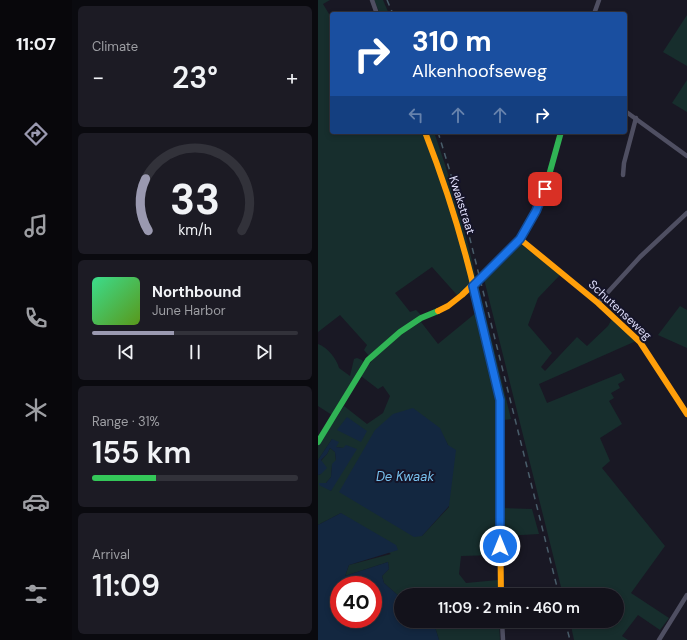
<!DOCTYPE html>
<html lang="en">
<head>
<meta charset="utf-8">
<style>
  body { margin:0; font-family:"DM Sans",sans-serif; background:#1c1b24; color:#f1f3f6; height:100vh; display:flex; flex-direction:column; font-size:15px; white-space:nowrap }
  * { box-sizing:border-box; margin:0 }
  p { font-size:13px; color:#9d9ea3 }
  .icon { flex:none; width:22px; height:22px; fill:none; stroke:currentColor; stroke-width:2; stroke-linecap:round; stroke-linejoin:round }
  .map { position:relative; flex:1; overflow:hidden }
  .sheet { display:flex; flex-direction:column; gap:6px; padding:6px; background:#0a0a0f; width:246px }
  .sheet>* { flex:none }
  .top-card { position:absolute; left:12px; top:12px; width:297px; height:122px; border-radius:4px; box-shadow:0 2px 6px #0003,0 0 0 1px #32323a; background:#1a4fa0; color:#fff; overflow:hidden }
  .speed { position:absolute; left:12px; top:576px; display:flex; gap:8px; font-size:20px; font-weight:700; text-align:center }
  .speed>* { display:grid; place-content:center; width:52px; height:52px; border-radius:50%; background:#13121b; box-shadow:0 2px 6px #0003,0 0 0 1px #32323a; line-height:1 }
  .speed .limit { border:6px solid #d22; background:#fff; color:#111 }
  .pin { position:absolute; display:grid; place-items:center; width:34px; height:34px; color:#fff; margin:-17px; border-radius:8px; box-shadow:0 2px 6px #0006 }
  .me { position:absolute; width:44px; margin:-22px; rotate:0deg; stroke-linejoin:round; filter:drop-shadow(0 0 3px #0008) }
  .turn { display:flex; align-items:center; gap:14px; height:84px; padding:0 16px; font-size:18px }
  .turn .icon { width:52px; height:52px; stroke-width:2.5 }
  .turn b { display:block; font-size:28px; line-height:34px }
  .lanes { display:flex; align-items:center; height:38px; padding:0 16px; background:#0003; justify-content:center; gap:20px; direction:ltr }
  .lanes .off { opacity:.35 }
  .big { font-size:30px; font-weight:600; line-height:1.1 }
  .sheet .widget { flex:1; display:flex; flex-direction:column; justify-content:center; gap:6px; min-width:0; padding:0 14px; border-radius:6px; background:#1c1b24 }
  .sheet .dial { align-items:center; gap:0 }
  .dial svg { height:104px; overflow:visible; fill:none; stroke:#32323a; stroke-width:7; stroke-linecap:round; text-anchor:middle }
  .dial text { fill:#f1f3f6; stroke:none }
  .song { display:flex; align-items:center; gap:12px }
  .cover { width:48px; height:48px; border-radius:6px; background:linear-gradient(135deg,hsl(150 70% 55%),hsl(90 70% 35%)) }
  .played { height:4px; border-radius:2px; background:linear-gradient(90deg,#9a99b0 40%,#32323a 40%) }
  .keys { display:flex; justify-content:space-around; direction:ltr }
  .heat { display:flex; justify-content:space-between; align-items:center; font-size:22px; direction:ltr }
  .charge { height:6px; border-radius:3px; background:linear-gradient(90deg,#34c759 31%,#32323a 0) }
  .trip { position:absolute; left:76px; top:588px; width:230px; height:40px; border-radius:20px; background:#13121b; box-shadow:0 2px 6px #0003,0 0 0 1px #32323a; font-weight:600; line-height:40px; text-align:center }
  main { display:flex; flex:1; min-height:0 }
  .menu { display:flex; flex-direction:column; width:72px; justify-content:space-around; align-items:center; background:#08070b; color:#9d9ea3 }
  .menu .icon { width:28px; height:28px }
  .menu .on { color:#9a99b0 }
  .menu b { font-size:18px; color:#f1f3f6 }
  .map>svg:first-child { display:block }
  .green { fill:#172e2d; fill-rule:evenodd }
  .water { fill:#132740; fill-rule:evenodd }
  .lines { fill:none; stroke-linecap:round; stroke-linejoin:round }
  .street { stroke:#4f4f62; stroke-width:4.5 }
  .fast { stroke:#30b455; stroke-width:6 }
  .slow { stroke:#ff9f0a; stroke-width:6 }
  .jam { stroke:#e5322d; stroke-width:6 }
  .rail { stroke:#495d6a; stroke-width:1.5; stroke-dasharray:6 5; stroke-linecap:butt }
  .route-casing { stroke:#114b97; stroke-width:10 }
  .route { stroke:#1a73e8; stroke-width:7 }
  .labels { text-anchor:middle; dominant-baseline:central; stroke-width:4; stroke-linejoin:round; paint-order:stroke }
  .street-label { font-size:12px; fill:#dfdefb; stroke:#151428 }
  .water-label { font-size:13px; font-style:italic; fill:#78c2ef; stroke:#151428 }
</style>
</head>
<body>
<main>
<nav class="menu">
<b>11:07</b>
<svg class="icon on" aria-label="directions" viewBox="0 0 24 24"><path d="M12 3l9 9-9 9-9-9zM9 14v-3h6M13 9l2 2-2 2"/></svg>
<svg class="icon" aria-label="music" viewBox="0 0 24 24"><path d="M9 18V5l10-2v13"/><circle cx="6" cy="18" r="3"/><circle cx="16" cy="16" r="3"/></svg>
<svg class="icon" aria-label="phone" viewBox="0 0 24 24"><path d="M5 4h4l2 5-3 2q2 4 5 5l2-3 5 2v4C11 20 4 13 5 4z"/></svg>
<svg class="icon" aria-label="climate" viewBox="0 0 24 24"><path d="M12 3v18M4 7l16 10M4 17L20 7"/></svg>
<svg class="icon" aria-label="car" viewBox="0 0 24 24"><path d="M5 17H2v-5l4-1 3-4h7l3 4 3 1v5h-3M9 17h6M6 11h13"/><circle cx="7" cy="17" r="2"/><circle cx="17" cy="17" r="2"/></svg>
<svg class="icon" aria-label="filters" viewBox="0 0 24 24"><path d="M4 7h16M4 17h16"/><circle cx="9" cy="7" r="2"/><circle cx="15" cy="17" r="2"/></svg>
</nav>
<section class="sheet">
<div class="widget"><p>Climate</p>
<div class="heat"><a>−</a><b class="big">23°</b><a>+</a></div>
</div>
<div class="widget dial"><svg viewBox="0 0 100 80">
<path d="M14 69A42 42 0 1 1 86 69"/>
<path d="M14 69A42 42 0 0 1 12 29" stroke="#9a99b0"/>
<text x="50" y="56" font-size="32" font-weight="700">33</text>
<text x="50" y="72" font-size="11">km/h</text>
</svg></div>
<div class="widget">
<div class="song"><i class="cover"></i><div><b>Northbound</b><p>June Harbor</p></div></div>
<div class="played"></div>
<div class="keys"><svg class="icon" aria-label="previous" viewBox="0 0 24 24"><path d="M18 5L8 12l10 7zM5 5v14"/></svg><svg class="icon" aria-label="pause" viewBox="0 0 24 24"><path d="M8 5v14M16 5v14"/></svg><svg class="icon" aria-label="next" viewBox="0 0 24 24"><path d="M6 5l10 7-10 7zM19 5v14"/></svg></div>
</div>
<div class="widget"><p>Range · 31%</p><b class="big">155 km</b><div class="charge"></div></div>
<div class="widget"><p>Arrival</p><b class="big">11:09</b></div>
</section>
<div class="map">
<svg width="369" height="640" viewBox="0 0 369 640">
  <rect width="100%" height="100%" fill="#191824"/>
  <g class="green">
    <path d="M0,0H12L5,4L14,19V132H105C124,181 140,231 152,283L151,286L139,295L114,267L77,293L92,312L98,310L103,315L51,356L46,350L49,345L22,315L0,332Z"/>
    <path d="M56,0H65L71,14H62Z"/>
    <path d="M369,15V66L345,52Z"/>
    <path d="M369,80V112L354,103Z"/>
    <path d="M110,132H116C133,180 147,229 158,278L156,279L123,168Z"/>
    <path d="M201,245H204L242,275L220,298L210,325L234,353L223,367L227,371L259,337L269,346L290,326L294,319L318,341L221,384L229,403L303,373L307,380L300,384L302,388L293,393L296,398L291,401L304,424L282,438L292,461L284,468L347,546L313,593L351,618L342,630L320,615L304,636L310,640H256L252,621H299V595H245L166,279Z"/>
    <path d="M160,284L193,419L185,420L184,402L157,288Z"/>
    <path d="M362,306L369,310V348L340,335Z"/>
    <path d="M159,312L179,396L180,437L178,555L143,556L141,574L148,583L180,580V595H83V598L66,583L64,576L71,569L70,562L27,576L31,565L73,554L23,513L0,525V475L3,474L5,465L3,461L9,454L12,448L17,452L18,461L14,465L13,477L8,483H2L13,491L25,448L17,447L14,439L0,460V446L26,406L49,424L65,413L72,396L65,386L60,389L43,376C57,352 80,336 103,322L120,344ZM121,428L130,445L131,507L104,536Z"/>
    <path d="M0,344C9,347 19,359 21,368L32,376L36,359L39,358L44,360L45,362L14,415L0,406Z"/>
    <path d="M184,508L214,509L221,534L184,536Z"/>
    <path d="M110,621H181L182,640H121L117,627Z"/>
  </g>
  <g class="water">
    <path d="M95,408L122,428L130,445L138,450L131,506L104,536L96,537L21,492L57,430L75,414Z"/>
    <path d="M29,417L49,431L43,442L19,430Z"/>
    <path d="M14,439L21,442L18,447L25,448L28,445L39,449L13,491L1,485V483H8L13,477L14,464L18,460L17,452L12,448L9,454L3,460L9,468L3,474L0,475V460Z"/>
    <path d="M23,513L78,545L80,550L31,565L27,576L70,562L71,569L64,576L66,583L83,598V621H110L117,627L121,640H0V525ZM21,585H55V619H21Z"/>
  </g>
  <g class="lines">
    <g class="street">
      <path d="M54,0L59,14"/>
      <path d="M276,14L281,0"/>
      <path d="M307,111L369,156"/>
      <path d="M305,175L306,163L318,118"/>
      <path d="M280,303L322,257L369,213"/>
      <path d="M184,621L185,640"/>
      <path d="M341,640L369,595"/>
    </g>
    <g class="fast">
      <path d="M228,186L243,132"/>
      <path d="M0,442L50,360L82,332L103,318L120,311"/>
    </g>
    <g class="slow">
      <path d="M107,132C128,186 145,240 158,297"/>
      <path d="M202,239L280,303L322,342L369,414"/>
      <path d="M120,311L130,306L144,295L202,239L218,211L228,186"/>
      <path d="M181,432L183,595"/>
    </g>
    <path class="jam" d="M158,297L181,394V432"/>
    <g class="rail">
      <path d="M69,0L75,14"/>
      <path d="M120,132L150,231L241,595"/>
      <path d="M247,621L252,640"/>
    </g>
  </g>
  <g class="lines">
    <defs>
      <path id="route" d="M182,546V400L155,286L202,239L218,211L227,189"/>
    </defs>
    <use href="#route" class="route-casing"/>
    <use href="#route" class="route"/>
  </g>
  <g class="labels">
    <g class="street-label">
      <text transform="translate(144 205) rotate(72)">Kwakstraat</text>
      <text transform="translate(302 310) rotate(43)">Schutenseweg</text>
    </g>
    <g class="water-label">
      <text x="87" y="476">De Kwaak</text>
    </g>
  </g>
</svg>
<div class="speed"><div class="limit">40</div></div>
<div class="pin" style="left:227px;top:189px;background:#d93025"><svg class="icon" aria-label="arrive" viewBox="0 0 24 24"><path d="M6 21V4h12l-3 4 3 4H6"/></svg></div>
<svg class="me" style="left:182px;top:546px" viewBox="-20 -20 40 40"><circle r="17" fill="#1a73e8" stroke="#fff" stroke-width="3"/><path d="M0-11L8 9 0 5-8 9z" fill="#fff"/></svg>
<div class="trip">11:09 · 2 min · 460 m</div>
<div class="top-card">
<div class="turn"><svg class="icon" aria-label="right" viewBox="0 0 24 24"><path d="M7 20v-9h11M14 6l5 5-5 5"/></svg><div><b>310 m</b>Alkenhoofseweg</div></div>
<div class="lanes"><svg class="icon off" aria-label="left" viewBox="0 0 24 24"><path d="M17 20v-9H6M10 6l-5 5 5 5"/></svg><svg class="icon off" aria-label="ahead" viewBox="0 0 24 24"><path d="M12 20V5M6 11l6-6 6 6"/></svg><svg class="icon off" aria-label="ahead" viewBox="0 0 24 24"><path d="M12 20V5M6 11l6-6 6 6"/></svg><svg class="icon" aria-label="right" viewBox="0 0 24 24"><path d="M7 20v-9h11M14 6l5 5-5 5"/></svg></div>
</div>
</div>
</main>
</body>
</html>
